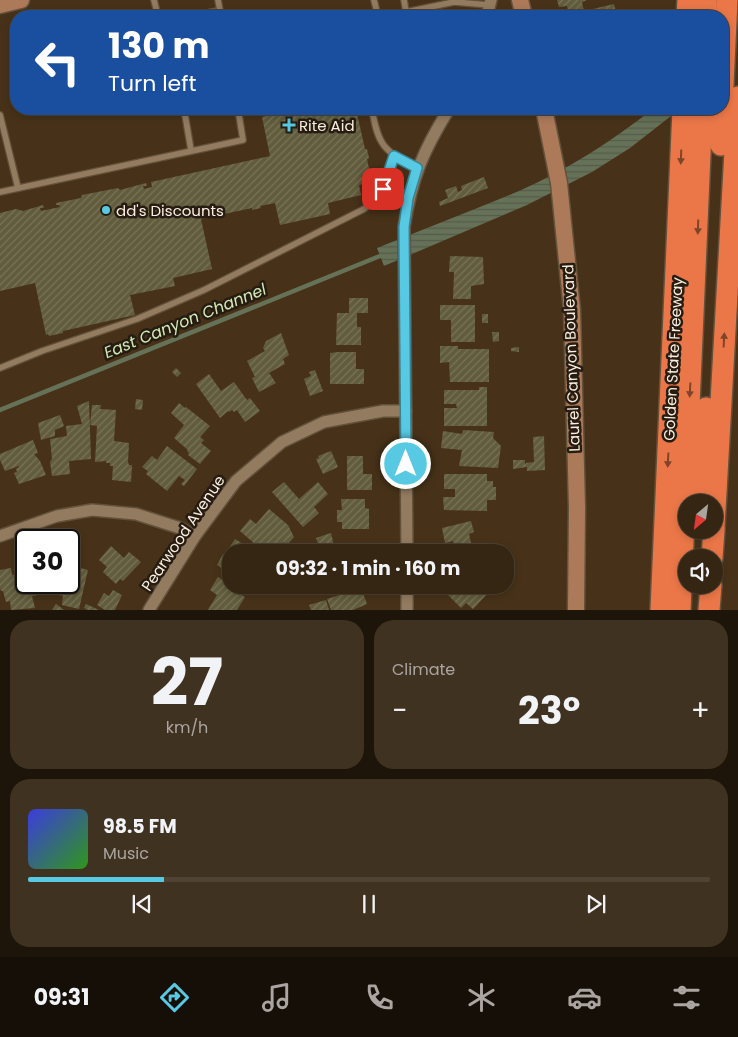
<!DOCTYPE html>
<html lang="en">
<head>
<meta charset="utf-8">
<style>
  body { margin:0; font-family:Poppins,sans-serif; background:#403221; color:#f1f3f6; height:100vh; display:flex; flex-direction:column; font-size:19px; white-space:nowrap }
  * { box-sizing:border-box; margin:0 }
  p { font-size:16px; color:#aaa5a0 }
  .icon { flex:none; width:28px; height:28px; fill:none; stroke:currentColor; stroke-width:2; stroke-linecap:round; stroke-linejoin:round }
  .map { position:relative; height:610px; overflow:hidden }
  .drawer { display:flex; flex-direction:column; gap:10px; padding:10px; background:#1d150a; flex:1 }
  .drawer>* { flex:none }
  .guide { position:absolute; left:10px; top:10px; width:719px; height:105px; border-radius:20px; box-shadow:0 2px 8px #0003,0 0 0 1px #4f4333; background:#1a4fa0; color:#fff; overflow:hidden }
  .needle { width:32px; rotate:209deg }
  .controls { position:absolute; left:678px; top:494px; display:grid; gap:10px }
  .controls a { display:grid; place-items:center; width:45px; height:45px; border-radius:50%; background:#352613; box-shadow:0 2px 8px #0003,0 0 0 1px #4f4333; font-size:25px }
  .speed { position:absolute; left:15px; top:529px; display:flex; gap:10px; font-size:25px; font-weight:700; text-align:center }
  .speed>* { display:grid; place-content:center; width:65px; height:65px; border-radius:50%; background:#352613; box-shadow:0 2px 8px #0003,0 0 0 1px #4f4333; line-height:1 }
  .speed .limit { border:2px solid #111; border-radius:8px; background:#fff; color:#111 }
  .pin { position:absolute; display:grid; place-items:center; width:42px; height:42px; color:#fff; margin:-21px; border-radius:10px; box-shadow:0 2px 8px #0006 }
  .me { position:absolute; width:55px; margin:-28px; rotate:0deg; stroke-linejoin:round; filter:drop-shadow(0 0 4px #0008) }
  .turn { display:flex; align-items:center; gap:18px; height:105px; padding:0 15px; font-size:22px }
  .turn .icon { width:65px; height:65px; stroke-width:2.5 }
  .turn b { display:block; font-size:35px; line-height:42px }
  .big { font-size:38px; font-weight:700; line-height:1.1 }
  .drawer .card { flex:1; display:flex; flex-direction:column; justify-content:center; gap:8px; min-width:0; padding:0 18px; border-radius:20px; background:#403221 }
  .drawer .dial { align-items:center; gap:0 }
  .dial b { font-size:65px; line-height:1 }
  .song { display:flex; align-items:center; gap:15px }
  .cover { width:60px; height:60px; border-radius:8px; background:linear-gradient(135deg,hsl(240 70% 55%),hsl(110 70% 35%)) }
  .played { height:5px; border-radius:2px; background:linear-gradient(90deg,#57c9e3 20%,#4f4333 20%) }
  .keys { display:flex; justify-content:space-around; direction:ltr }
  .heat { display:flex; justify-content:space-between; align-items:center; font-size:28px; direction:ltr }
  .drawer .tiles { flex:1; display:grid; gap:10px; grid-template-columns:1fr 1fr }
  .card:last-child { grid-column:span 2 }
  .trip { position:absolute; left:222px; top:544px; width:292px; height:50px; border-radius:20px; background:#352613; box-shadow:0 2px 8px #0003,0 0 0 1px #4f4333; font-weight:700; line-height:50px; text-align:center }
  .tabs { display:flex; height:80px; justify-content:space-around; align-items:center; background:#150f08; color:#aaa5a0 }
  .tabs .icon { width:35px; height:35px }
  .tabs .selected { color:#57c9e3 }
  .tabs b { font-size:22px; color:#f1f3f6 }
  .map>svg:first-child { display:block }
  .water { fill:url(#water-rules) }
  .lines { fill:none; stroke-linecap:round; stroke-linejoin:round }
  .stream { stroke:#657257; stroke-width:4.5 }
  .building { fill:url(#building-hatch) }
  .lane-casing { stroke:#62513b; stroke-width:8 }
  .street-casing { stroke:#62513b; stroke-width:14 }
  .secondary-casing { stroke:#62513b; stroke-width:19 }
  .highway-casing { stroke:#62513b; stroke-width:24 }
  .lane { stroke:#937b60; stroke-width:5.5 }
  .street { stroke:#937b60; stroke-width:11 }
  .secondary { stroke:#ad7a59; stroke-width:16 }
  .highway { stroke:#eb7748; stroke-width:21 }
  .oneway { fill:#7f452a }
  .route-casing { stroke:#398394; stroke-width:12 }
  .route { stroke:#57c9e3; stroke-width:9 }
  .poi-dot { fill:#57c9e3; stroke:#261c11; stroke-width:2 }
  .labels { text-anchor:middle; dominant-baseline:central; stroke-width:5; stroke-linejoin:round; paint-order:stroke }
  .poi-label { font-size:15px; fill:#fbeedf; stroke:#261c11; text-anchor:start }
  .street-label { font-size:15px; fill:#fbeedf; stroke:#261c11 }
  .water-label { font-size:16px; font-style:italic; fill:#d2eab7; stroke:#261c11 }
</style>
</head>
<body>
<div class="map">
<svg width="738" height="610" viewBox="0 0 738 610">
  <defs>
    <pattern id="water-rules" width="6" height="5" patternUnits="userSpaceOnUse" patternTransform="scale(1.25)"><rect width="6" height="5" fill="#657257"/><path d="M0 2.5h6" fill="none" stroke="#575a4c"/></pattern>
    <pattern id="building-hatch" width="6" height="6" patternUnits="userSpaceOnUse" patternTransform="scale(1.25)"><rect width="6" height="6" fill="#615c3c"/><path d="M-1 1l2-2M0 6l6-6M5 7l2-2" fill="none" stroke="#797458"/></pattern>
  </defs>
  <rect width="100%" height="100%" fill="#473219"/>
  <path class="water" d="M653,109H680L630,148L592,172L527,205L384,266L377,248C424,229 472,211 519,191C567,170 612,141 653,109Z"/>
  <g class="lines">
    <path class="stream" d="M0,410L380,256"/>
  </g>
  <g class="building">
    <path d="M557,0H587L582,2L584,11L614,4L617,16H569L567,6L559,7Z"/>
    <path d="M217,7L218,16H189L188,13Z"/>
    <path d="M275,109H356L365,149H367L369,158L367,159L372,182L359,185L361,195L328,203L330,214L280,225L275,203L260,206L261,208L252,210V208L201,219L212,269L173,278L175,286L130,295L135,315L63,331V333L49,336L48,334L46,335L35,283L0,291V213L16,209L23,211L43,205L44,208H40L41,211L60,207L59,205H56V203L81,198L82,195L118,188L120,190L146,183L147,186H143L144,189L152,187L151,182L270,156L262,117L271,115L270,110Z"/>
    <path d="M484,177L488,188L440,206L439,202L448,198L445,190L456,186L458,192L462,190L461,186Z"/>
    <path d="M450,256L483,257L484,284L471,286V299H453L454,272H449Z"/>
    <path d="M349,298H368V313H357V327H361V345H336L337,313H349Z"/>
    <path d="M440,305H475V342H451V320H440Z"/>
    <rect x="482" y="314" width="6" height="9"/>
    <path d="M492,332H499V341L493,342Z"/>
    <path d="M281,333L289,355L283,359L285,364L269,373L276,383L259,392L252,378L255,377L247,361L265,351L263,348L266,341Z"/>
    <path d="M440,346H458V349H489V382H450L449,362L440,363Z"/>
    <path d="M519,347V352L511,351V348Z"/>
    <path d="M338,352H356V369H364V384H330V353Z"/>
    <path d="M176,368L181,373L177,377L172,372Z"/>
    <path d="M315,370L323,391L310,396L304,379L311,376L309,372Z"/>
    <path d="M209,374L221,391L234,382L247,400L250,398L260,411L245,422L237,410L234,412L232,410L229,412L228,411L220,418L196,384Z"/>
    <path d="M479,387H487V426H444V408H457L456,404H444V390H479Z"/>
    <path d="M136,399L143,400L142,410L135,409Z"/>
    <path d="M89,401L91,459L69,461L70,474L52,476L50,462L52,459L50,439L67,436L66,426L82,424L77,406Z"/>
    <path d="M179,403L185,408L186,407L210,426L200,437L204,440L201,443L211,451L200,464L188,455L189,453L187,451L188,450L174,438L184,425L171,413Z"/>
    <path d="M92,405H101L100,409L116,410L114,441L129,443L128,462L129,465H132L131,482L112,480L113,466H110V463H106V461L95,462L97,426L90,425Z"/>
    <path d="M60,415L64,426L55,430V436L41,440L38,423Z"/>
    <path d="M463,430L494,432L493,438L501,446L498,468L459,466L462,450L441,448L443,431L462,434Z"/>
    <path d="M544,436L545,470L527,471V467L513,469V460H525V465L526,463L534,462L533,437Z"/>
    <path d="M33,440L38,453L34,454L40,461L46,475L19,484L14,473L17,472L16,469L19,467V466L5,471L0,460V454Z"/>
    <path d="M167,446L197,469L184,486L181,484L185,480L179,476L167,491L146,474L148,471L142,467L152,456L157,460Z"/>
    <path d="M331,451L338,467L323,474L316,459L319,458L318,456Z"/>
    <path d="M347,456H363V474H372V490H347Z"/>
    <path d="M444,474H487V481H493V487H496V500H487V511L444,510L443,497H455V489H444Z"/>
    <path d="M284,482L299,499L318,482L328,494L314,507L319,513L303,527L272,492Z"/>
    <path d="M341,499H365V508L369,509V529H342V522H337V510H342Z"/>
    <path d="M269,509L288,525L294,537L287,545L283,542L274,552L267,550L257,543L256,545L240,531L250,519L256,524Z"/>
    <path d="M471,521L474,532L469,534L473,552H440L439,549L454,545L453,541L445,543L442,528Z"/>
    <path d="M331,533L335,550L321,552L316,538Z"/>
    <path d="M235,539L256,552L231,554L227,551Z"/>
    <path d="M365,544L368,552H341Z"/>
    <path d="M111,546L124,558L129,552L141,562L123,581L120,579L116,584L103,572L107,567L99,560Z"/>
    <path d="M223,554L231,560V579L225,575L228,572L217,565Z"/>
    <path d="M69,565L88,570L79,609L62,605L63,596L46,592L48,582H69Z"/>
    <path d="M11,568L12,575L26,572V582H35L37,595L32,596L35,608L11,610L10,601L6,602L3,591H1L0,588V570Z"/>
    <path d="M218,577L234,587L232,589L245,597L237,610H208L217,595L210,590Z"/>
    <path d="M240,585H254L250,591Z"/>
    <path d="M452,585H488L492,589L473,609L466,603L461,608L445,592Z"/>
    <path d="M361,588L367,604L353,610H331L327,599Z"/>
    <path d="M113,590L122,595L115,610H105L97,605L104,593L109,596Z"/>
    <path d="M326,600L329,610H311L309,605Z"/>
    <path d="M56,604L64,610H52Z"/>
    <path d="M86,604L99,610H88L84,608Z"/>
  </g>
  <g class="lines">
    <defs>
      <g id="lane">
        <path d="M154,0L158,16"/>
        <path d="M218,0L221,16"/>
        <path d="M374,0L378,16"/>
        <path d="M404,0L406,12L454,2L489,5"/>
        <path d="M184,109L191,150"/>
        <path d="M372,109C378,146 384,151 417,168"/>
        <path d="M0,115L18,188"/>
        <path d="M0,192L243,140L238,109"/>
        <path d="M0,368L42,351L137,319L204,290L364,209C384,194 386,178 394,156"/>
      </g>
      <g id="street">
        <path d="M487,16L491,0"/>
        <path d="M0,536L57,516L92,510L136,514L180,528L195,536"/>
        <path d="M407,552L404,227C412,177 423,151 449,109"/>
        <path d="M407,585V610"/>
        <path d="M149,610L195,536L236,481L282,442L324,422L383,411H406"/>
      </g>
      <g id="secondary">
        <path d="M520,0L524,16"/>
        <path d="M0,5L21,0"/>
        <path d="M544,109L559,183L572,310L577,508L576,610"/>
      </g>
      <g id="highway">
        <path d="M687,16L688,0"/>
        <path d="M706,16V0"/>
        <path d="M722,105L727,0"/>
        <path d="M721,145L722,109"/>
        <path d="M700,502L706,408"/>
        <path d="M714,528L738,97"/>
        <path d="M712,558L714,530"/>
        <path d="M661,610L683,109"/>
        <path d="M680,610L702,109"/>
        <path d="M709,610L711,585"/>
      </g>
    </defs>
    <use href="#lane" class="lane-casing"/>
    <use href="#street" class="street-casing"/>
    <use href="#secondary" class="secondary-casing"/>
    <use href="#highway" class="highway-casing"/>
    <use href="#lane" class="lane"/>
    <use href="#street" class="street"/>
    <use href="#secondary" class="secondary"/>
    <use href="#highway" class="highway"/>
  </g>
  <defs><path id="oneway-solid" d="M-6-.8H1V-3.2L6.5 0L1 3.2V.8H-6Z" transform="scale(1.25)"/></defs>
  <g class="oneway">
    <use href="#oneway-solid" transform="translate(681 157) rotate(92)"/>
    <use href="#oneway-solid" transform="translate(698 227) rotate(92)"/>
    <use href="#oneway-solid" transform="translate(724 340) rotate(-87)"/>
    <use href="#oneway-solid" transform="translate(690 390) rotate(93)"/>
    <use href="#oneway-solid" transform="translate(668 460) rotate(93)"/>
  </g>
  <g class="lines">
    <defs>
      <path id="route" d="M383,189L394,156L417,168L408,198L404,227L406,464"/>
    </defs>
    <use href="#route" class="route-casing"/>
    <use href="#route" class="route"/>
  </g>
  <g class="poi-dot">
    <path d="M286.5 117.5h5v5h5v5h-5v5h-5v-5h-5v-5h5z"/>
    <circle cx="106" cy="210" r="5"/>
  </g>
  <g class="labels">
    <g class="poi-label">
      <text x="299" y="125">Rite Aid</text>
      <text x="116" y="210">dd's Discounts</text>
    </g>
    <g class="street-label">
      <text transform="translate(571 358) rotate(-92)">Laurel Canyon Boulevard</text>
      <text transform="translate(673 359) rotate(-87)">Golden State Freeway</text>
      <text transform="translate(183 533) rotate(-56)">Pearwood Avenue</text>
    </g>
    <g class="water-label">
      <text transform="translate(185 321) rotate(-22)">East Canyon Channel</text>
    </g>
  </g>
</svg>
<div class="controls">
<a><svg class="needle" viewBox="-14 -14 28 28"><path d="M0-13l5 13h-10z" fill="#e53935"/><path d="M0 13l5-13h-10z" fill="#aaa5a0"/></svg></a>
<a><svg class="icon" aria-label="sound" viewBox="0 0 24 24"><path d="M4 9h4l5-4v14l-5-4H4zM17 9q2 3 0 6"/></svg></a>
</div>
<div class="speed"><div class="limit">30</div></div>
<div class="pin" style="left:383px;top:189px;background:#d93025"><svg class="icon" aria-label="arrive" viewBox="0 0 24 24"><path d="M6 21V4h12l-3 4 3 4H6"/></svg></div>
<svg class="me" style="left:406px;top:464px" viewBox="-20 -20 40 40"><circle r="17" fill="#57c9e3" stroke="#fff" stroke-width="3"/><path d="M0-11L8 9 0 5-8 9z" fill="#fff"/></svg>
<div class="trip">09:32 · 1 min · 160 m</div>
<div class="guide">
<div class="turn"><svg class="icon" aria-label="left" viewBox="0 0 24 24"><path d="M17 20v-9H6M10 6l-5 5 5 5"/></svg><div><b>130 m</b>Turn left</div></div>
</div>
</div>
<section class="drawer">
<div class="tiles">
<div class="card dial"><b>27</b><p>km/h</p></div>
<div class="card"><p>Climate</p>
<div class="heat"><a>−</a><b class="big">23°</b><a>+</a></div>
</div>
<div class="card">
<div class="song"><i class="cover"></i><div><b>98.5 FM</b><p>Music</p></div></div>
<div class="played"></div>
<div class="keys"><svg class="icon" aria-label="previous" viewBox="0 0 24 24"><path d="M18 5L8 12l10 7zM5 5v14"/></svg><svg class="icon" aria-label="pause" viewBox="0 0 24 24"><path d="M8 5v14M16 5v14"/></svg><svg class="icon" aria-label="next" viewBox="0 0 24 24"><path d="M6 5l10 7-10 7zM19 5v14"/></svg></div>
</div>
</div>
</section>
<nav class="tabs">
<b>09:31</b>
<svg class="icon selected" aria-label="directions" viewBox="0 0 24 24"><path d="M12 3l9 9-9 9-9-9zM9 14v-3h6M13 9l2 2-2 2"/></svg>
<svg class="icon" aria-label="music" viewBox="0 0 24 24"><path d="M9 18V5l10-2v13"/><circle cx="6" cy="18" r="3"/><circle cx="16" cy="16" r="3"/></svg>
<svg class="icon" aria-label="phone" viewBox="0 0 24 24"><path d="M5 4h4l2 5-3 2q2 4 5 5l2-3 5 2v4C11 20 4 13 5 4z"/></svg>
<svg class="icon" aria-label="climate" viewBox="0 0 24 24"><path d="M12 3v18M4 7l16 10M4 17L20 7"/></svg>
<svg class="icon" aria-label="car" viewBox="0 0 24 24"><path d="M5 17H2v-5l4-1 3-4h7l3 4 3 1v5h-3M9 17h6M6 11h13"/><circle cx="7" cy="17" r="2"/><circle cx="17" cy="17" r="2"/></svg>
<svg class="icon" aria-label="filters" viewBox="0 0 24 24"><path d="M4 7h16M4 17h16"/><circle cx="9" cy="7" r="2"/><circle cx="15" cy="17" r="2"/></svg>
</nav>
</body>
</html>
